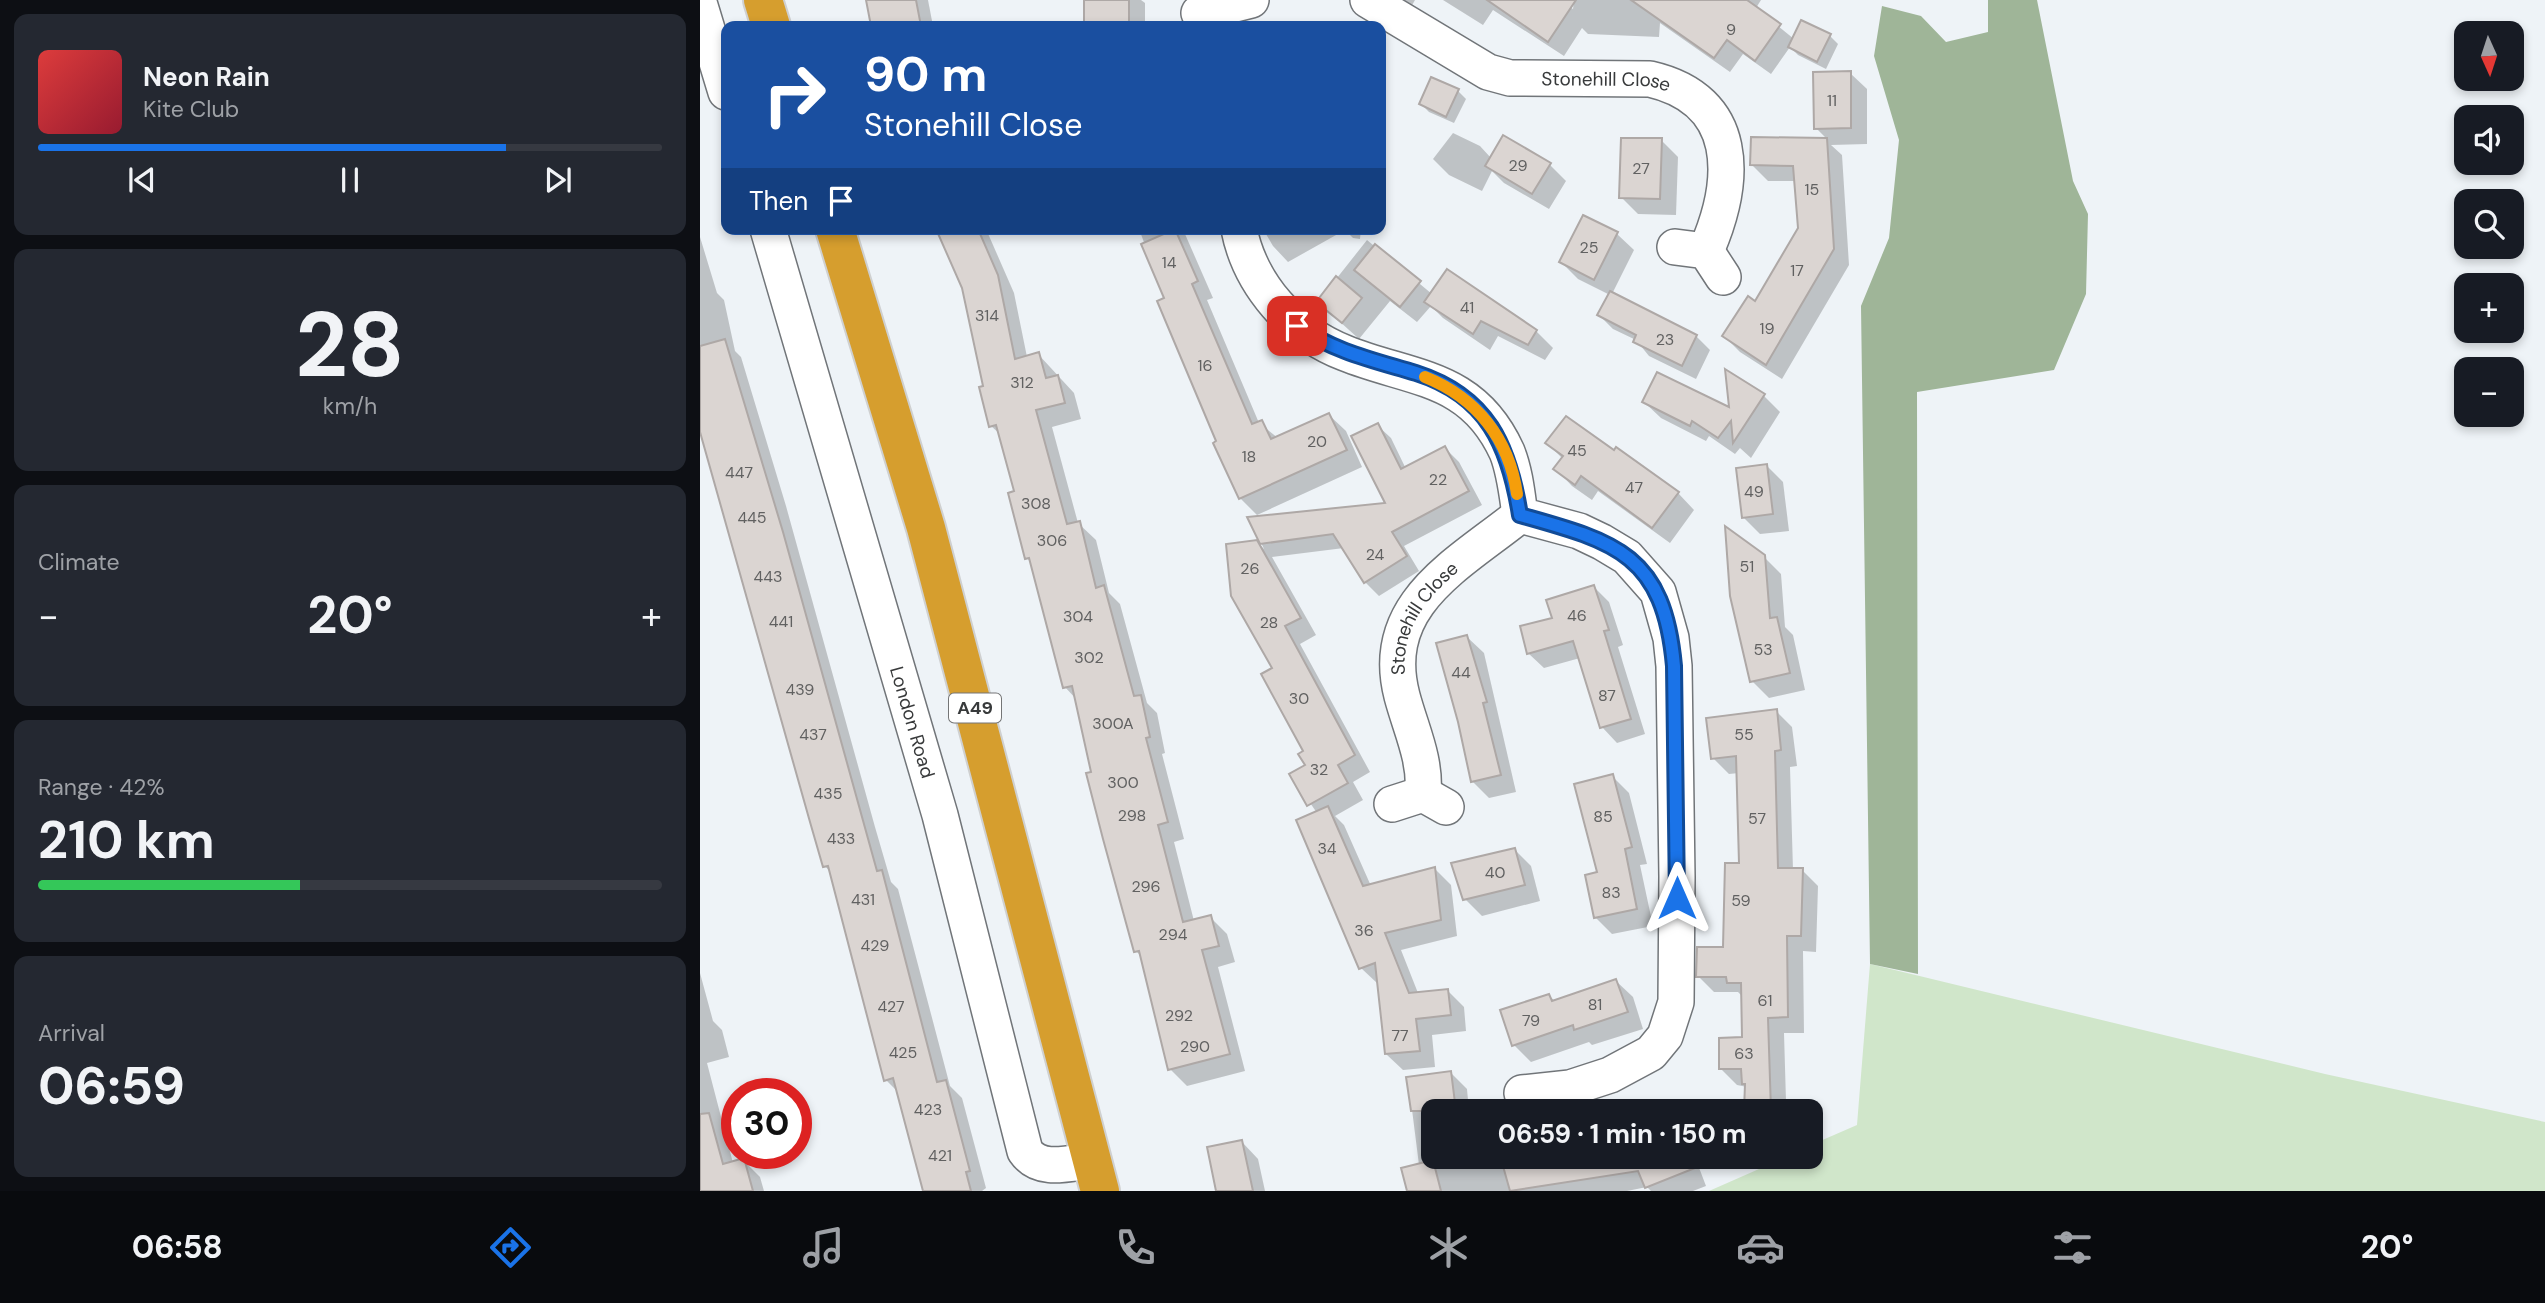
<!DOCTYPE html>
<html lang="en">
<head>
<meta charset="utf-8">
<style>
  body { margin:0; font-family:"DM Sans",sans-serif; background:#242831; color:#f1f3f6; height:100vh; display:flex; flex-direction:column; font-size:26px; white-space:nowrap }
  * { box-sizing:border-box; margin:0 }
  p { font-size:23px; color:#9ea1a6 }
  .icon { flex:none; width:38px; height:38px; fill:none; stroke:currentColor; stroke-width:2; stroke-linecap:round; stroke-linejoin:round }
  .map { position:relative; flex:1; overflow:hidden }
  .side { display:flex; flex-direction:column; gap:14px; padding:14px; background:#0d0f14; width:700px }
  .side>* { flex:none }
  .banner { position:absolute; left:21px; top:21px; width:665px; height:214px; border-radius:14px; box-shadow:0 4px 10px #0003; background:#1a4fa0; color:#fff; overflow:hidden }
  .needle { width:46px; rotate:177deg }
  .tools { position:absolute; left:1754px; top:21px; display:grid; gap:14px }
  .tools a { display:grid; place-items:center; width:70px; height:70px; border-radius:14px; background:#171b24; box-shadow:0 4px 10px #0003; font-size:35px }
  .speed { position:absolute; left:21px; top:1078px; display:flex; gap:14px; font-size:35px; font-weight:700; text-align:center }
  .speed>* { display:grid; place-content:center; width:91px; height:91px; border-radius:50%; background:#171b24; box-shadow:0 4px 10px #0003; line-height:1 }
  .speed .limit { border:10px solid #d22; background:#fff; color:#111 }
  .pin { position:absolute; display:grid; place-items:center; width:60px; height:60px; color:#fff; margin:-30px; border-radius:14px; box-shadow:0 4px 10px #0006 }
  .me { position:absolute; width:77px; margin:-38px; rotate:0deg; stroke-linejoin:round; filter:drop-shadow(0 0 5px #0008) }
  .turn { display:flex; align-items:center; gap:24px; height:147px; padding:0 28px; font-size:32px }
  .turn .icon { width:91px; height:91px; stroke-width:2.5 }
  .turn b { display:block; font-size:49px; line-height:60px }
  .then { display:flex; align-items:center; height:66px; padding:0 28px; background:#0003; gap:14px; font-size:26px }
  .big { font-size:52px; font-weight:700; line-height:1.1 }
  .side .widget { flex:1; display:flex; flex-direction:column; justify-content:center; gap:10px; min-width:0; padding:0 24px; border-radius:14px; background:#242831 }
  .side .dial { align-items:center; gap:0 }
  .dial b { font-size:91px; line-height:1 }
  .song { display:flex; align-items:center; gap:21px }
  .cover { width:84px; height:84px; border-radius:10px; background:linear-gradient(135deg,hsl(0 70% 55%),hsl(350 70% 35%)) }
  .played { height:7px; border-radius:4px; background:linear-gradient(90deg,#1a73e8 75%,#363941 75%) }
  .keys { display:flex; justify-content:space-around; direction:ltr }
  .heat { display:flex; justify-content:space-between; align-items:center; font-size:38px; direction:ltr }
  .charge { height:10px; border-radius:5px; background:linear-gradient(90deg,#34c759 42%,#363941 0) }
  .trip { position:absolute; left:721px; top:1099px; width:402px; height:70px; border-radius:14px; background:#171b24; box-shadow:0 4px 10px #0003; font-weight:700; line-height:70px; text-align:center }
  .tabs { display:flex; height:112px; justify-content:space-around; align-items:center; background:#090b0e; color:#9ea1a6 }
  .tabs .icon { width:49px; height:49px }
  .tabs .current { color:#1a73e8 }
  .tabs b { font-size:32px; color:#f1f3f6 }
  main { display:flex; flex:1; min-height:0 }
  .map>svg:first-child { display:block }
  .green { fill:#d0e6ca }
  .forest { fill:#9fb598 }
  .shadow { fill:#0003 }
  .building { fill:#dbd5d2; stroke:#aea8a6; stroke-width:2 }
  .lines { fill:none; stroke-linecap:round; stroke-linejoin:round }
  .street-casing { stroke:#717579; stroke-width:38 }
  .highway-casing { stroke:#cfd0d0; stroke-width:42 }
  .street { stroke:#fff; stroke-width:35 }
  .highway { stroke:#d69e2e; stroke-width:38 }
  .route-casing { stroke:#114b97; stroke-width:18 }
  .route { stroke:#1a73e8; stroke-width:12 }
  .slow { stroke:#f59e0b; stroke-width:12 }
  .labels { text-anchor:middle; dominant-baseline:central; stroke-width:5; stroke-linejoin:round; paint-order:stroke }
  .number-label { font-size:16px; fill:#616161 }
  .shield { fill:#fff; stroke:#747576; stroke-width:2 }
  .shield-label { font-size:18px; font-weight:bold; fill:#383a3b }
  .street-label { font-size:19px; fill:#383a3b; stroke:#fff }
</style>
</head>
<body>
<main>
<section class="side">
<div class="widget">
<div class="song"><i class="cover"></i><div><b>Neon Rain</b><p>Kite Club</p></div></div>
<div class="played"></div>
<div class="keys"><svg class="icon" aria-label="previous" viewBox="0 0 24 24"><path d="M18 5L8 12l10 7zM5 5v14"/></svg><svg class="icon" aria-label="pause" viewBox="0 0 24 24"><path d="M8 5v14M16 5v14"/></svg><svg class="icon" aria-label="next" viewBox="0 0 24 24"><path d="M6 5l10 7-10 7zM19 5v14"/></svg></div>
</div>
<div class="widget dial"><b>28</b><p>km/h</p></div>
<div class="widget"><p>Climate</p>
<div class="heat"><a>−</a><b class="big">20°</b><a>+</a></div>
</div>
<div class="widget"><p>Range · 42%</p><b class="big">210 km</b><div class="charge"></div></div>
<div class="widget"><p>Arrival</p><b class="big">06:59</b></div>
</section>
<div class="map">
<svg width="1845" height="1191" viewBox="0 0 1845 1191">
  <rect width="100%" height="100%" fill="#eef3f7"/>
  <path class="green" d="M1170,964L1625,1074L1845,1122V1191H1009L1086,1157H1111V1145L1157,1125Z"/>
  <path class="forest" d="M1288,0H1337L1373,181L1388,214L1386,294L1354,370L1217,392L1218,974L1170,964L1161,306L1189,238L1199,140L1174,56L1182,6L1221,16L1246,42L1288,32Z"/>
  <g class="shadow">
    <path d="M169,0H228L233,26H174Z"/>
    <path d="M385,0H441L445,3V26H386Z"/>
    <path d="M700,0H715L711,7Z"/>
    <path d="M743,0H858L873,9L874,0H1061L1056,8L1094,39L1130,36L1138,44L1126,69L1098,55L1090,47L1071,74L1043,54L1030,72L960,23L959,37L888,34L882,28L864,56L793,10L783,25Z"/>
    <path d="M1150,73L1167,89V144L1131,145L1142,155L1149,265L1082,379L1040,352L1024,336L1056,303L1100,228L1096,181H1068L1052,165V139L1128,140L1116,128Z"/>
    <path d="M758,91L766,99L754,123L729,112L721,104Z"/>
    <path d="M753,133L780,146L791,158L849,164L866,181L849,209L804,183L792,171L782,191L749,175L733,159Z"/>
    <path d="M961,140L978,157L976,215L938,214L921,197Z"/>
    <path d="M884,217L917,234L934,250L912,294L996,336L1010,350L996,379L949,356L936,340L913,329L899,315L910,295L878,279L861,262Z"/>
    <path d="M242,229H286L314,293L327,357L338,354L374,393L381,419L352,427L378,523L396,540L409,593L420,604L447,703L457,713L465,753L462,754L484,839L474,842L494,921L510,917L527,934L535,962L518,967L545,1071L487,1086L470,1069L443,958L436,951L376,699L365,687L333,564L327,558L316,492L301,435L291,426L264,288Z"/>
    <path d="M439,229H499L485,234L513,298L507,300L559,423L578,438L629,415L646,431L662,467L557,515L540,498Z"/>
    <path d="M563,229H661L660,239L653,238L645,230L588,262L573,246Z"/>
    <path d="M0,237L17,293L24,300L35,351L41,357L86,506L175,827L191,882L198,889L250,1086L262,1098L286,1188L282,1191H230L199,1093L186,1080L132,874L125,866L0,428Z"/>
    <path d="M667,240L732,294L836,331L853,348L845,360L798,336L790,350L743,318L731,306L717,322L690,301L659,339L618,302Z"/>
    <path d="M1064,396L1080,412L1051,458L1040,448L1035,454L1009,436L1006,441L961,418L944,402L1031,410Z"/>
    <path d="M677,425L691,438L706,469L745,448L759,462L782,505L704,546L719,571L679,596L665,582L644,548L572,557L616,635L600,644L670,772L653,782L663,800L635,816L644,825L671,886L735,869L751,885L757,936L701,950L718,993L747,990L764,1007L766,1031L732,1035L735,1067L703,1070L686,1054L678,984L661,968L617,813L591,775L608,765L574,669L557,542L564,549L550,519L688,504Z"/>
    <path d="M847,443L978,493L994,510L970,543L898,491L892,500L872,486L856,469L863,459Z"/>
    <path d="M1066,465L1083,482L1089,531L1060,534L1043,517Z"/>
    <path d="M1064,557L1081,574L1085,627L1093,635L1105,690L1069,698L1052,681Z"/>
    <path d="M894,587L909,602L923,645L918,647L945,734L917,743L902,727L880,658L844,668L828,653L854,619Z"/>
    <path d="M767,637L784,653L816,792L789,798L772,781Z"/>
    <path d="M1076,711L1092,727L1097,766L1090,767L1093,870H1102L1118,886L1116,952L1103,951L1104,1033H1084L1086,1101L1096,1111H1046L1047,1087L1037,1085L1021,1069L1044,1039L1043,997L1038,992H1014L998,976L1025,948L1041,865L1039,773L1029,774L1013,758Z"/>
    <path d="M912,776L929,793L947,864L940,865L953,926L912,934L895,917Z"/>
    <path d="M814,849L831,866L840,901L782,916L765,899Z"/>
    <path d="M0,973L13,1021L22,1030L29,1057L7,1063L33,1163L43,1160L60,1177L64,1191H0Z"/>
    <path d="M916,981L933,997L943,1029L892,1045L889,1042L831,1062L814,1045L849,996L855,1001Z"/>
    <path d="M751,1073L767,1089L769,1111H733V1157H775L776,1168L817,1157H995L1006,1186L993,1191H951L947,1187L927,1191H709L719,1165L708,1078Z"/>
    <path d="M924,1106L929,1111H909Z"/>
    <path d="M542,1142L558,1159L565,1191H518Z"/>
  </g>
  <g class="building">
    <path d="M166,0H216L221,26H171Z"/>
    <rect x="384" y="0" width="45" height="26"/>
    <path d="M787,0H876L848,42Z"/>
    <path d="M931,0H1047L1081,24L1055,61L1027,40L1014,58Z"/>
    <path d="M1101,20L1131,34L1117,62L1088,47Z"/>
    <path d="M1151,71V128L1114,129L1113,72Z"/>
    <path d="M731,77L759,89L746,117L719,104Z"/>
    <path d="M803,135L851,163L832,194L785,166Z"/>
    <path d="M1051,137L1127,138L1134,249L1066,365L1022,336L1048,296L1055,301L1098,228L1093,166L1050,165Z"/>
    <path d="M921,138H962L960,199L919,198Z"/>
    <path d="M883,215L918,232L894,280L859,262Z"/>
    <path d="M236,229H278L298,275L315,359L339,352L346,378L358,375L365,403L336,410L367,524L380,521L396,588L404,585L434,696L441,695L450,737L446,738L468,822L458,825L483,922L511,915L519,946L502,950L530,1054L468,1070L439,951L434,952L403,839L386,773L391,772L372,686L363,688L329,558L325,559L308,493L314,491L296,425L289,427L279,387L283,386L262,288Z"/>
    <path d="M475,229L498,281L492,284L552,424L562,420L571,439L629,413L647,450L539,499L513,443L516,441L457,301L464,298L441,244Z"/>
    <path d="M675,244L721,281L700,307L654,270Z"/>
    <path d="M747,269L837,330L828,345L781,321L773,334L724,302Z"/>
    <path d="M636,276L662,298L642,323L616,302Z"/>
    <path d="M910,291L997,335L982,366L933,342L936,335L897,315Z"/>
    <path d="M25,339L83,532L177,871L182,870L237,1082L246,1080L270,1171L266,1172L271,1191H223L193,1078L184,1081L128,866L123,867L110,822L0,432V346Z"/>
    <path d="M1025,369L1065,394L1033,443L1031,421L1018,438L992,421L990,426L942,402L957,372L1029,407Z"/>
    <path d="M866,416L914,450L916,447L979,492L952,528L881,476L875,485L853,469L863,456L845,443Z"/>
    <path d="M678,423L701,469L745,446L769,491L692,532L707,556L664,583L633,534L560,544L547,517L685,503L651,436Z"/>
    <path d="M1067,464L1073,514L1042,518L1036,468Z"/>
    <path d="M1025,526L1065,555L1070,618L1077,617L1090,673L1050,682L1030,596Z"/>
    <path d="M557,540L601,618L585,626L655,755L638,765L648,783L607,806L589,774L605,765L598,754L603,751L561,674L572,668L531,596L526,544Z"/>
    <path d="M894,585L909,630L904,631L931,719L900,728L873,641L827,654L820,626L852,618L846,600Z"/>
    <path d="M767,635L787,702L783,703L801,775L771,782L758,722L736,643Z"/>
    <path d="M1077,709L1081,750L1075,751L1078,868H1103L1101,936H1087L1088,1017L1068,1018L1071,1111H1044L1045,1084H1042L1041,1069H1019V1038L1042,1037L1041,983H1027L1026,977H996L997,947H1023L1025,863H1039L1036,756L1011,759L1006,718Z"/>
    <path d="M913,774L932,847L925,849L937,909L894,918L885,875L897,872L874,784Z"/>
    <path d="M628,806L663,886L735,867L741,920L685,933L709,993L748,989L751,1015L716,1019L720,1051L685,1054L675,963L659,969L596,820Z"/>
    <path d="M815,848L825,885L763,900L751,863Z"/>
    <path d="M916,979L928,1012L874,1030L873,1025L812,1046L800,1010L849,994L852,1001Z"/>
    <path d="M751,1071L756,1111H711L706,1077Z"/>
    <path d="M9,1113L23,1164L44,1158L53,1191H0V1114Z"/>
    <path d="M542,1140L553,1191H516L507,1147Z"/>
    <path d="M810,1157H1020V1158L945,1188L938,1171L810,1191L801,1159Z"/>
    <path d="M733,1160L741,1191H707L701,1168Z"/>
  </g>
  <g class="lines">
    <defs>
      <g id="street">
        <path id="s1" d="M668,0L788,72L810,78L950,79C1041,100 1037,180 1006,251"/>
        <path d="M0,6L26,92"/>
        <path d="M499,13L551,0"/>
        <path id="s2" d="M68,229L240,815L325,1151C340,1173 369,1163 392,1160"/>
        <path d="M539,229C550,285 593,333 645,353C712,380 772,375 807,452C815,472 817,494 820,515L879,531L902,542L927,557L958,592L971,638L974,666L977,877L976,1002L965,1036L951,1053L910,1075L870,1088L822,1093"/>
        <path d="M975,247L1006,251L1023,277"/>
        <path id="s3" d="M723,794C726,759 711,730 702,696C678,604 758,565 820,515"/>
        <path d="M692,804L723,794L746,807"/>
      </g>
      <g id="highway">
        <path d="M63,0L71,26"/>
        <path d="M135,229L226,528L400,1191"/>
      </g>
    </defs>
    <use href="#street" class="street-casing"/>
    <use href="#highway" class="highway-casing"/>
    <use href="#street" class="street"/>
    <use href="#highway" class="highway"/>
  </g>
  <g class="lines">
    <defs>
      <path id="route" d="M597,326C635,352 673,360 716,373C788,396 809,446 820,515C917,542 964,555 974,666L977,898"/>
    </defs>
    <use href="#route" class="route-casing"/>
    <use href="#route" class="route"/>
    <path class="slow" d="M725,377C777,398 809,439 817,494"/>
  </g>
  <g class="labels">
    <g class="number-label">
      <text x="1031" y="29">9</text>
      <text x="1132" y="100">11</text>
      <text x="818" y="165">29</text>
      <text x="941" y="168">27</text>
      <text x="1112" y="189">15</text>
      <text x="889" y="247">25</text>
      <text x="469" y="262">14</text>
      <text x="1097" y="270">17</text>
      <text x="767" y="307">41</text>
      <text x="287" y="315">314</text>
      <text x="1067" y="328">19</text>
      <text x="965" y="339">23</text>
      <text x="505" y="365">16</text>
      <text x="322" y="382">312</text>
      <text x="617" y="441">20</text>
      <text x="877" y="450">45</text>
      <text x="549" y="456">18</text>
      <text x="39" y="472">447</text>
      <text x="738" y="479">22</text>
      <text x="934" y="487">47</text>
      <text x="1054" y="491">49</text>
      <text x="336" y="503">308</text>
      <text x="52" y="517">445</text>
      <text x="352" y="540">306</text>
      <text x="675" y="554">24</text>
      <text x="1047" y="566">51</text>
      <text x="550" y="568">26</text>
      <text x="68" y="576">443</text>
      <text x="877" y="615">46</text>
      <text x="378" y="616">304</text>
      <text x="81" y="621">441</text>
      <text x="569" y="622">28</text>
      <text x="1063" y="649">53</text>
      <text x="389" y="657">302</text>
      <text x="761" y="672">44</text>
      <text x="100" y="689">439</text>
      <text x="907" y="695">87</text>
      <text x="599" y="698">30</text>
      <text x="413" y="723">300A</text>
      <text x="113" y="734">437</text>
      <text x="1044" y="734">55</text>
      <text x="619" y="769">32</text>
      <text x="423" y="782">300</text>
      <text x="128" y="793">435</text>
      <text x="432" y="815">298</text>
      <text x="903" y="816">85</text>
      <text x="1057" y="818">57</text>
      <text x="141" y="838">433</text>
      <text x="627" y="848">34</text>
      <text x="795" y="872">40</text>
      <text x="446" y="886">296</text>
      <text x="911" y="892">83</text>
      <text x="163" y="899">431</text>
      <text x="1041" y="900">59</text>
      <text x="664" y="930">36</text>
      <text x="473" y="934">294</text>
      <text x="175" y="945">429</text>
      <text x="1065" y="1000">61</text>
      <text x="895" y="1004">81</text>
      <text x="191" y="1006">427</text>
      <text x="479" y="1015">292</text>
      <text x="831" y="1020">79</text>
      <text x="700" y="1035">77</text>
      <text x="495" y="1046">290</text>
      <text x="203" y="1052">425</text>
      <text x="1044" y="1053">63</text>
      <text x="228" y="1109">423</text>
      <text x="240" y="1155">421</text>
    </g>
    <rect class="shield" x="249" y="693.5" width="52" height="29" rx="5"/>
    <g class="shield-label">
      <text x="275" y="708">A49</text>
    </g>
    <g class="street-label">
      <text stroke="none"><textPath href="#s1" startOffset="259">Stonehill Close</textPath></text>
      <text stroke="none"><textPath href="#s3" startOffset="187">Stonehill Close</textPath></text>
      <text stroke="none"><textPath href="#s2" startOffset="514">London Road</textPath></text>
    </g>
  </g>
</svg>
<div class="tools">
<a><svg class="needle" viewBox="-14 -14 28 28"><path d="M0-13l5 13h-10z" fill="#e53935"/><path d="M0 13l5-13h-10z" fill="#9ea1a6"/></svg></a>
<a><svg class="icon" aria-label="sound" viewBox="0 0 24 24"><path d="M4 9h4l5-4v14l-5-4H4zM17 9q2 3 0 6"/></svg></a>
<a><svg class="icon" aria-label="search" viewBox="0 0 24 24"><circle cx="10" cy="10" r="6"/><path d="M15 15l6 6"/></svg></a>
<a>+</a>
<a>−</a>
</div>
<div class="speed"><div class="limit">30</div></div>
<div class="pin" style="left:597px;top:326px;background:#d93025"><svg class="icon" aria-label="arrive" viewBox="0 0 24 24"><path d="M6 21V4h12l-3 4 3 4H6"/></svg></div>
<svg class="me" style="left:977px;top:898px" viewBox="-20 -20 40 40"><path d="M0-17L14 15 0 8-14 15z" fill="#1a73e8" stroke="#fff" stroke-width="4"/></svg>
<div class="trip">06:59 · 1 min · 150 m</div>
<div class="banner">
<div class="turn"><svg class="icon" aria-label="right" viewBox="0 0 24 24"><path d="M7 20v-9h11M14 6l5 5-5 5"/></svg><div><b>90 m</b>Stonehill Close</div></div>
<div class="then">Then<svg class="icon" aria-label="arrive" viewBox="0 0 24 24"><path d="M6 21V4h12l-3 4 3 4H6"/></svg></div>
</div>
</div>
</main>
<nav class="tabs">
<b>06:58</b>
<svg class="icon current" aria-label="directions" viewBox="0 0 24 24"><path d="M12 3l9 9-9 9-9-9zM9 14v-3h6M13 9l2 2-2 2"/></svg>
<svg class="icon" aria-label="music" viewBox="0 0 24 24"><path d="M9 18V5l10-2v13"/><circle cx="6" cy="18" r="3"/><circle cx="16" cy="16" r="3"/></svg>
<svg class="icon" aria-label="phone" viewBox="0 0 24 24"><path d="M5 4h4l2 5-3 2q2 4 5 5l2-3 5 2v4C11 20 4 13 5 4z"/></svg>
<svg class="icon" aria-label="climate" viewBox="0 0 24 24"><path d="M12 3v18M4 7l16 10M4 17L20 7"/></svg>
<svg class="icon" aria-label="car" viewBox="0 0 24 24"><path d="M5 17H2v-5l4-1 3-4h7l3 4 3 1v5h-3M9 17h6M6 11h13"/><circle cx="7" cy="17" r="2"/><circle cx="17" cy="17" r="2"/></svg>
<svg class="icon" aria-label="filters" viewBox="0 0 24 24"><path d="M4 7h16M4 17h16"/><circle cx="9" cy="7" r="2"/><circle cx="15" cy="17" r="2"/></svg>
<b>20°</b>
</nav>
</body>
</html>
